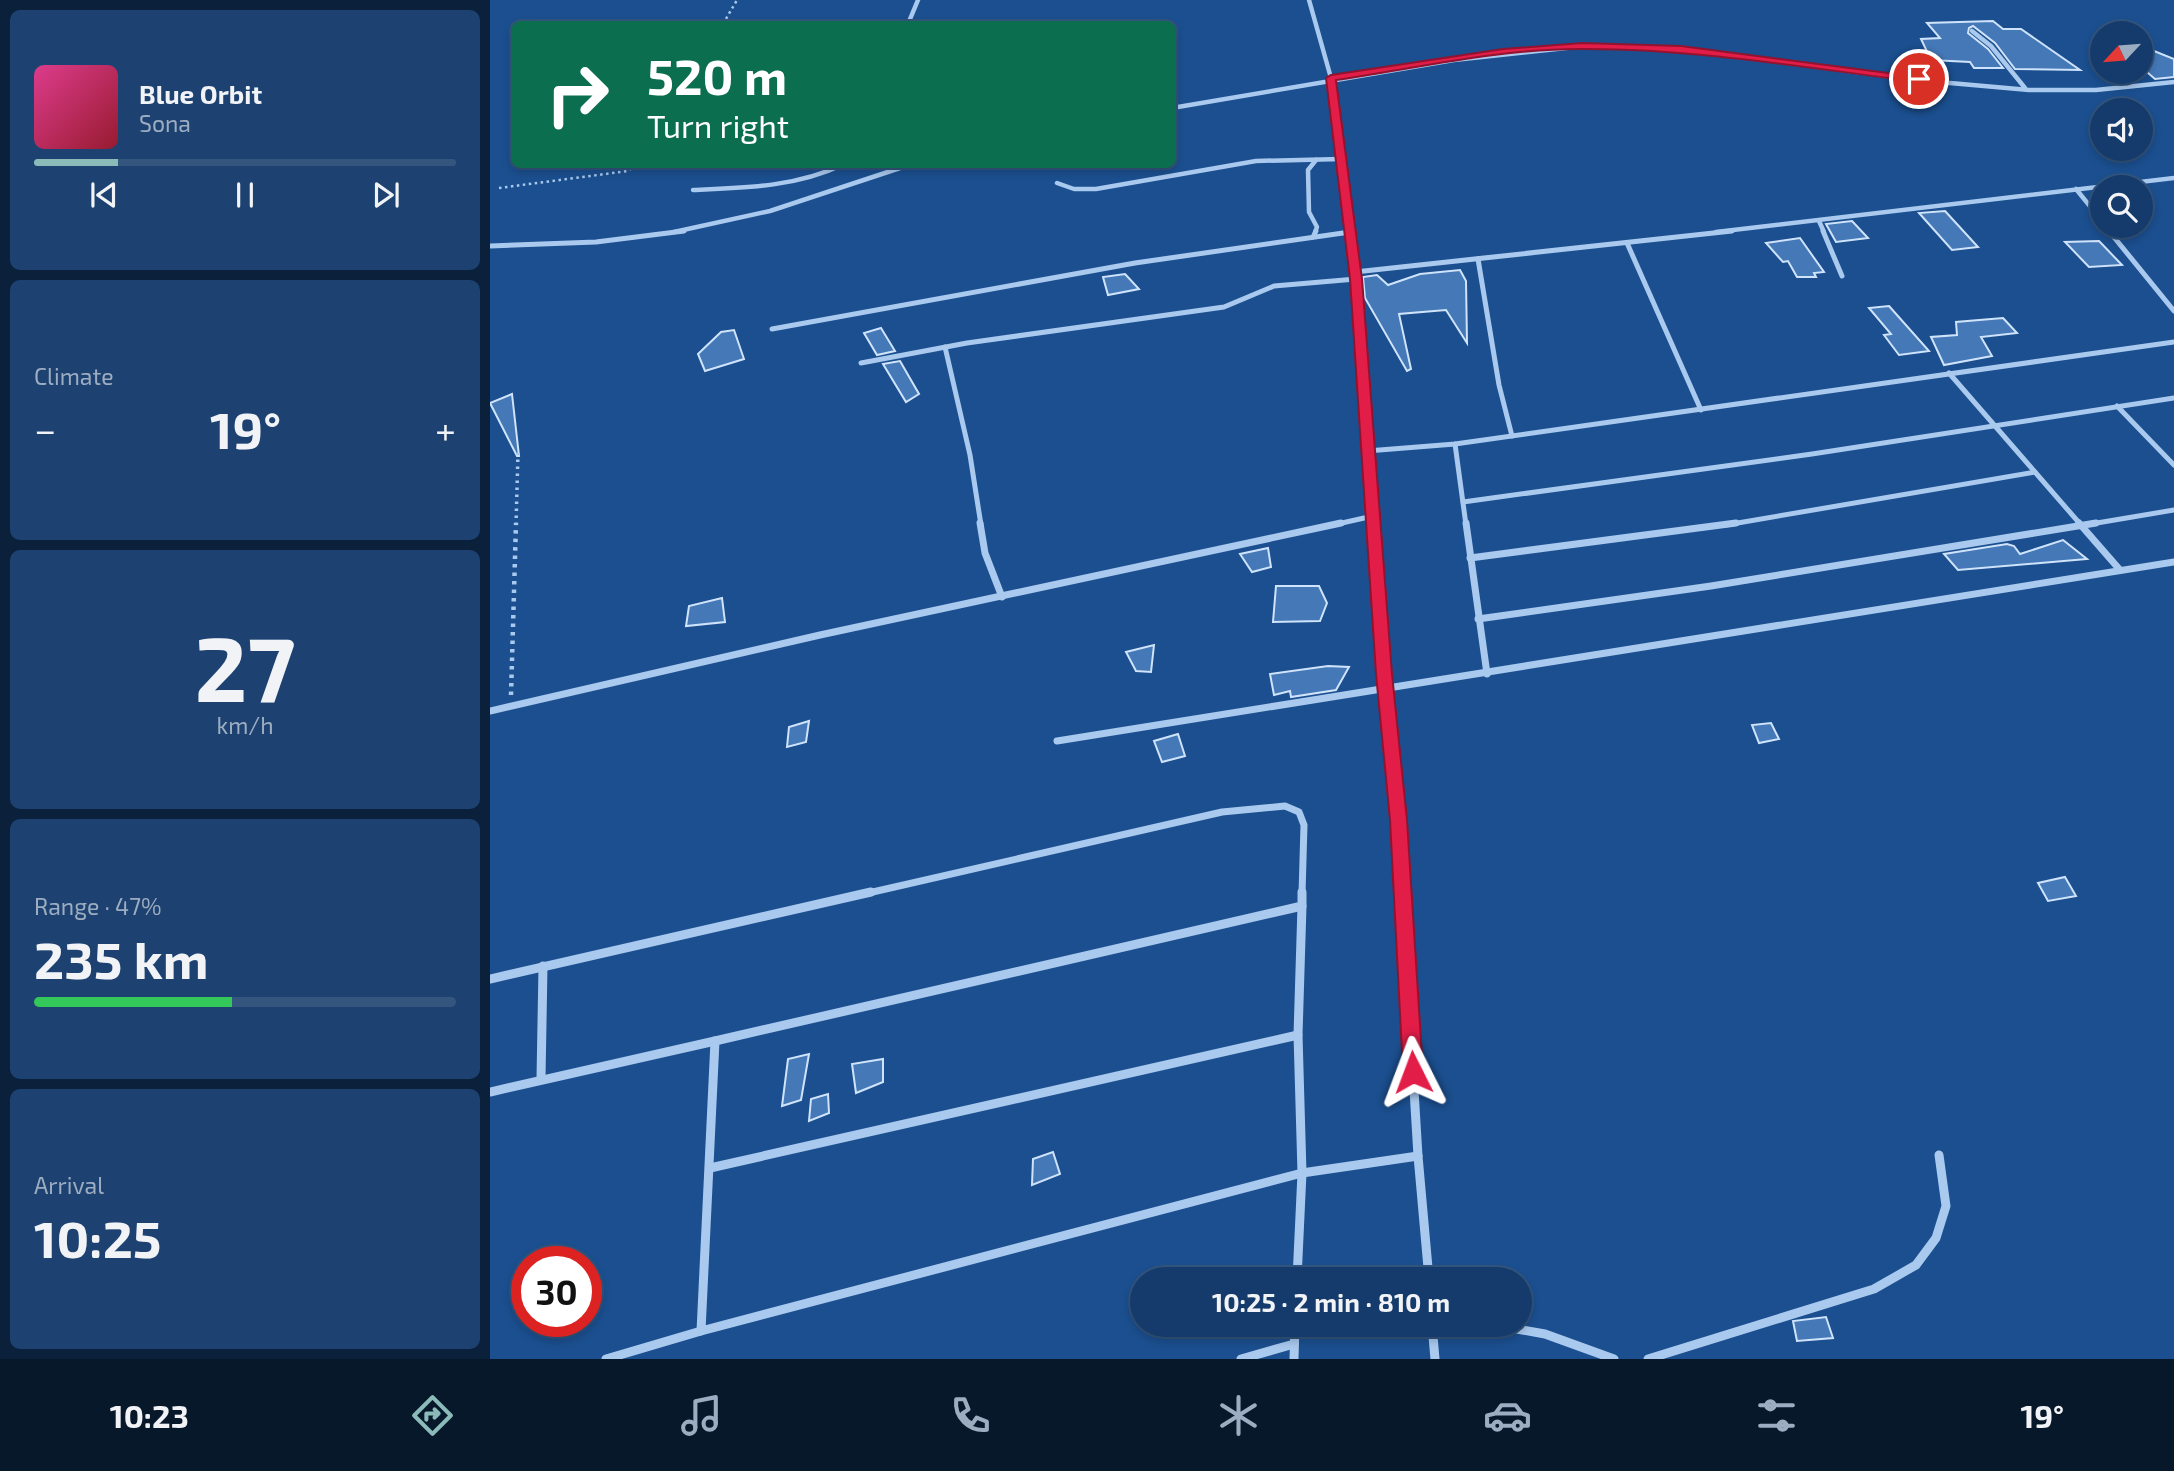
<!DOCTYPE html>
<html lang="en">
<head>
<meta charset="utf-8">
<style>
  body { margin:0; font-family:"Exo 2",sans-serif; background:#1d4271; color:#f1f3f6; height:100vh; display:flex; flex-direction:column; font-size:26px; white-space:nowrap }
  * { box-sizing:border-box; margin:0 }
  p { font-size:23px; color:#9dadc1 }
  .icon { flex:none; width:38px; height:38px; fill:none; stroke:currentColor; stroke-width:2; stroke-linecap:round; stroke-linejoin:round }
  .map { position:relative; flex:1; overflow:hidden }
  .panel { display:flex; flex-direction:column; gap:10px; padding:10px; background:#0b203b; width:490px }
  .panel>* { flex:none }
  .hud { position:absolute; left:21px; top:21px; width:665px; height:147px; border-radius:10px; box-shadow:0 4px 10px #0003,0 0 0 2px #33557e; background:#0b6e4f; color:#fff; overflow:hidden }
  .needle { width:46px; rotate:244deg }
  .controls { position:absolute; left:1600px; top:21px; display:grid; gap:14px }
  .controls a { display:grid; place-items:center; width:63px; height:63px; border-radius:50%; background:#143b6b; box-shadow:0 4px 10px #0003,0 0 0 2px #33557e; font-size:35px }
  .speed { position:absolute; left:21px; top:1246px; display:flex; gap:14px; font-size:35px; font-weight:700; text-align:center }
  .speed>* { display:grid; place-content:center; width:91px; height:91px; border-radius:50%; background:#143b6b; box-shadow:0 4px 10px #0003,0 0 0 2px #33557e; line-height:1 }
  .speed .limit { border:10px solid #d22; background:#fff; color:#111 }
  .pin { position:absolute; display:grid; place-items:center; width:60px; height:60px; color:#fff; margin:-30px; border:4px solid #fff; border-radius:50%; box-shadow:0 2px 7px #0007 }
  .me { position:absolute; width:77px; margin:-38px; rotate:357deg; stroke-linejoin:round; filter:drop-shadow(0 0 5px #0008) }
  .turn { display:flex; align-items:center; gap:24px; height:147px; padding:0 21px; font-size:32px }
  .turn .icon { width:91px; height:91px; stroke-width:2.5 }
  .turn b { display:block; font-size:49px; line-height:60px }
  .big { font-size:52px; font-weight:700; line-height:1.1 }
  .panel .widget { flex:1; display:flex; flex-direction:column; justify-content:center; gap:10px; min-width:0; padding:0 24px; border-radius:10px; background:#1d4271 }
  .panel .dial { align-items:center; gap:0 }
  .dial b { font-size:91px; line-height:1 }
  .song { display:flex; align-items:center; gap:21px }
  .cover { width:84px; height:84px; border-radius:10px; background:linear-gradient(135deg,hsl(330 70% 55%),hsl(350 70% 35%)) }
  .played { height:7px; border-radius:4px; background:linear-gradient(90deg,#8bbbb9 20%,#33557e 20%) }
  .keys { display:flex; justify-content:space-around; direction:ltr }
  .heat { display:flex; justify-content:space-between; align-items:center; font-size:38px; direction:ltr }
  .charge { height:10px; border-radius:5px; background:linear-gradient(90deg,#34c759 47%,#33557e 0) }
  .trip { position:absolute; left:640px; top:1267px; width:402px; height:70px; border-radius:35px; background:#143b6b; box-shadow:0 4px 10px #0003,0 0 0 2px #33557e; font-weight:700; line-height:70px; text-align:center }
  .tab-bar { display:flex; height:112px; justify-content:space-around; align-items:center; background:#08182b; color:#9dadc1 }
  .tab-bar .icon { width:49px; height:49px }
  .tab-bar .on { color:#8bbbb9 }
  .tab-bar b { font-size:32px; color:#f1f3f6 }
  main { display:flex; flex:1; min-height:0 }
  .map>svg:first-child { display:block }
  .building { fill:#4478b7; stroke:#cfe3fa; stroke-width:2 }
  .lines { fill:none; stroke-linecap:round; stroke-linejoin:round }
  .path-far2 { stroke:#a9c9ee; stroke-width:2.5; stroke-dasharray:2.5 3.5; stroke-linecap:butt }
  .path-far1 { stroke:#a9c9ee; stroke-width:3.5; stroke-dasharray:2.5 4.5; stroke-linecap:butt }
  .path { stroke:#a9c9ee; stroke-width:4.5; stroke-dasharray:3.5 5; stroke-linecap:butt }
  .street-far3 { stroke:#a9c9ee; stroke-width:4.5 }
  .street-far2 { stroke:#a9c9ee; stroke-width:5 }
  .street-far1 { stroke:#a9c9ee; stroke-width:7 }
  .street { stroke:#a9c9ee; stroke-width:9 }
  .route { fill:#e11d48; stroke:#92132f; stroke-width:2 }
</style>
</head>
<body>
<main>
<section class="panel">
<div class="widget">
<div class="song"><i class="cover"></i><div><b>Blue Orbit</b><p>Sona</p></div></div>
<div class="played"></div>
<div class="keys"><svg class="icon" aria-label="previous" viewBox="0 0 24 24"><path d="M18 5L8 12l10 7zM5 5v14"/></svg><svg class="icon" aria-label="pause" viewBox="0 0 24 24"><path d="M8 5v14M16 5v14"/></svg><svg class="icon" aria-label="next" viewBox="0 0 24 24"><path d="M6 5l10 7-10 7zM19 5v14"/></svg></div>
</div>
<div class="widget"><p>Climate</p>
<div class="heat"><a>−</a><b class="big">19°</b><a>+</a></div>
</div>
<div class="widget dial"><b>27</b><p>km/h</p></div>
<div class="widget"><p>Range · 47%</p><b class="big">235 km</b><div class="charge"></div></div>
<div class="widget"><p>Arrival</p><b class="big">10:25</b></div>
</section>
<div class="map">
<svg width="1684" height="1359" viewBox="0 0 1684 1359">
  <rect width="100%" height="100%" fill="#1b4f8f"/>
  <g class="building">
    <path d="M1503,21L1513,29H1531L1590,70L1525,69L1505,43L1483,26L1479,28L1478,33L1498,49L1513,68H1484L1480,62L1441,60L1431,39L1450,38L1437,23Z"/>
    <path d="M1664,51L1684,59V77L1665,79L1650,66V57Z"/>
    <path d="M1455,211L1488,247L1462,250L1429,213Z"/>
    <path d="M1362,221L1378,238L1346,242L1336,224Z"/>
    <path d="M1310,238L1334,272L1324,273L1326,277H1307L1298,261L1293,262L1276,243Z"/>
    <path d="M1609,241L1632,265L1599,267L1575,242Z"/>
    <path d="M970,270L976,281L977,343L956,310L909,314L921,369L917,371L875,298L873,277L887,275L898,285L930,274Z"/>
    <path d="M635,274L649,289L618,295L613,277Z"/>
    <path d="M1399,306L1439,351L1409,355L1394,335L1401,334L1379,308Z"/>
    <path d="M1513,318L1527,333L1491,337L1502,356L1454,365L1441,337L1467,335L1466,322Z"/>
    <path d="M391,328L405,351L387,355L374,333Z"/>
    <path d="M244,330L254,359L215,371L208,354L231,332Z"/>
    <path d="M410,361L429,394L416,402L393,364Z"/>
    <path d="M22,394L29,456H27L0,403Z"/>
    <path d="M1573,540L1597,559L1468,570L1454,554L1517,544L1524,546L1530,554Z"/>
    <path d="M778,548L781,567L762,572L750,554Z"/>
    <path d="M786,586H829L837,603L830,621L783,622Z"/>
    <path d="M232,598L235,622L196,626L199,606Z"/>
    <path d="M664,645L661,672L646,671L636,652Z"/>
    <path d="M838,666L859,667L846,690L801,697L800,691L784,695L780,674Z"/>
    <path d="M319,721L316,742L297,747L299,727Z"/>
    <path d="M1281,723L1289,739L1269,743L1262,725Z"/>
    <path d="M688,734L695,756L672,762L664,741Z"/>
    <path d="M1575,877L1586,896L1558,901L1548,883Z"/>
    <path d="M319,1054L311,1100L292,1106L298,1059Z"/>
    <path d="M393,1059V1082L366,1093L362,1064Z"/>
    <path d="M338,1094L339,1113L319,1121L321,1099Z"/>
    <path d="M563,1152L570,1174L542,1185L543,1159Z"/>
    <path d="M1336,1317L1343,1338L1307,1341L1303,1321Z"/>
  </g>
  <g class="lines">
    <g class="path-far2">
      <path d="M233,24L247,0"/>
      <path d="M9,188L138,171L147,164"/>
    </g>
    <path class="path-far1" d="M26,525L28,453"/>
    <path class="path" d="M21,695L26,523"/>
    <g class="street-far3">
      <path d="M819,0L841,78L860,232"/>
      <path d="M418,24L428,0"/>
      <path d="M1482,31L1501,46L1535,88"/>
      <path d="M682,108L964,60L1095,46L1204,50L1426,80L1539,90H1606L1684,82"/>
      <path d="M567,183L584,189H606L766,161L851,159"/>
      <path d="M1586,189L1612,221"/>
      <path d="M203,190C254,188 307,187 354,164"/>
      <path d="M1329,221L1334,232"/>
      <path d="M1615,226L1620,232"/>
      <path d="M184,232L280,211L422,164"/>
      <path d="M825,232L827,227L819,212L818,170L826,160"/>
      <path d="M1226,232L1684,178"/>
    </g>
    <g class="street-far2">
      <path d="M860,231L866,279L883,525"/>
      <path d="M1333,231L1352,276"/>
      <path d="M1619,231L1684,311"/>
      <path d="M823,237L826,231"/>
      <path d="M1137,243L1211,410"/>
      <path d="M0,246L106,242L194,231"/>
      <path d="M988,259L1009,385L1022,436"/>
      <path d="M865,272L1242,231"/>
      <path d="M282,329L645,263L860,232"/>
      <path d="M455,347L480,455L491,525"/>
      <path d="M371,363L477,343L734,307L784,286L866,279"/>
      <path d="M1459,373L1591,525"/>
      <path d="M1627,406L1684,465"/>
      <path d="M965,444L976,525"/>
      <path d="M877,451L965,444L1684,342"/>
      <path d="M973,502L1322,454L1684,398"/>
      <path d="M843,525L883,516"/>
      <path d="M1236,525L1545,472"/>
      <path d="M1595,525L1684,510"/>
    </g>
    <g class="street-far1">
      <path d="M490,523L495,553L512,597"/>
      <path d="M883,523L912,894"/>
      <path d="M976,523L997,674"/>
      <path d="M1589,523L1630,570"/>
      <path d="M980,558L1246,523"/>
      <path d="M988,619L1221,586L1606,523"/>
      <path d="M0,711L330,635L851,523"/>
      <path d="M567,741L1684,562"/>
      <path d="M374,894L732,812L795,806L809,812L814,825L812,894"/>
    </g>
    <g class="street">
      <path d="M812,892V906L225,1041L211,1331L812,1173L928,1156"/>
      <path d="M912,892L928,1156L939,1279"/>
      <path d="M0,979L381,892"/>
      <path d="M51,1079L53,966"/>
      <path d="M0,1092L225,1041"/>
      <path d="M220,1168L808,1035"/>
      <path d="M807,1279L812,1173L808,1035L812,906"/>
      <path d="M942,1325L945,1359"/>
      <path d="M1004,1325L1055,1334L1124,1359"/>
      <path d="M116,1359L211,1331"/>
      <path d="M751,1359L804,1344"/>
      <path d="M804,1359L805,1325"/>
      <path d="M1158,1359L1384,1289L1426,1265L1446,1238L1456,1206L1449,1155"/>
    </g>
  </g>
  <path class="route" d="M1092,43L1191,46L1429,77L1434,79L1429,82C1318,68 1207,49 1095,49C1012,48 928,68 846,80L872,279L902,674L917,820L933,1072L930,1078L923,1081L916,1078L913,1072L900,820L886,674L860,279L836,78L841,75L1013,49Z"/>
</svg>
<div class="controls">
<a><svg class="needle" viewBox="-14 -14 28 28"><path d="M0-13l5 13h-10z" fill="#e53935"/><path d="M0 13l5-13h-10z" fill="#9dadc1"/></svg></a>
<a><svg class="icon" aria-label="sound" viewBox="0 0 24 24"><path d="M4 9h4l5-4v14l-5-4H4zM17 9q2 3 0 6"/></svg></a>
<a><svg class="icon" aria-label="search" viewBox="0 0 24 24"><circle cx="10" cy="10" r="6"/><path d="M15 15l6 6"/></svg></a>
</div>
<div class="speed"><div class="limit">30</div></div>
<div class="pin" style="left:1429px;top:79px;background:#d93025"><svg class="icon" aria-label="arrive" viewBox="0 0 24 24"><path d="M6 21V4h12l-3 4 3 4H6"/></svg></div>
<svg class="me" style="left:923px;top:1072px" viewBox="-20 -20 40 40"><path d="M0-17L14 15 0 8-14 15z" fill="#e11d48" stroke="#fff" stroke-width="4"/></svg>
<div class="trip">10:25 · 2 min · 810 m</div>
<div class="hud">
<div class="turn"><svg class="icon" aria-label="right" viewBox="0 0 24 24"><path d="M7 20v-9h11M14 6l5 5-5 5"/></svg><div><b>520 m</b>Turn right</div></div>
</div>
</div>
</main>
<nav class="tab-bar">
<b>10:23</b>
<svg class="icon on" aria-label="directions" viewBox="0 0 24 24"><path d="M12 3l9 9-9 9-9-9zM9 14v-3h6M13 9l2 2-2 2"/></svg>
<svg class="icon" aria-label="music" viewBox="0 0 24 24"><path d="M9 18V5l10-2v13"/><circle cx="6" cy="18" r="3"/><circle cx="16" cy="16" r="3"/></svg>
<svg class="icon" aria-label="phone" viewBox="0 0 24 24"><path d="M5 4h4l2 5-3 2q2 4 5 5l2-3 5 2v4C11 20 4 13 5 4z"/></svg>
<svg class="icon" aria-label="climate" viewBox="0 0 24 24"><path d="M12 3v18M4 7l16 10M4 17L20 7"/></svg>
<svg class="icon" aria-label="car" viewBox="0 0 24 24"><path d="M5 17H2v-5l4-1 3-4h7l3 4 3 1v5h-3M9 17h6M6 11h13"/><circle cx="7" cy="17" r="2"/><circle cx="17" cy="17" r="2"/></svg>
<svg class="icon" aria-label="filters" viewBox="0 0 24 24"><path d="M4 7h16M4 17h16"/><circle cx="9" cy="7" r="2"/><circle cx="15" cy="17" r="2"/></svg>
<b>19°</b>
</nav>
</body>
</html>
